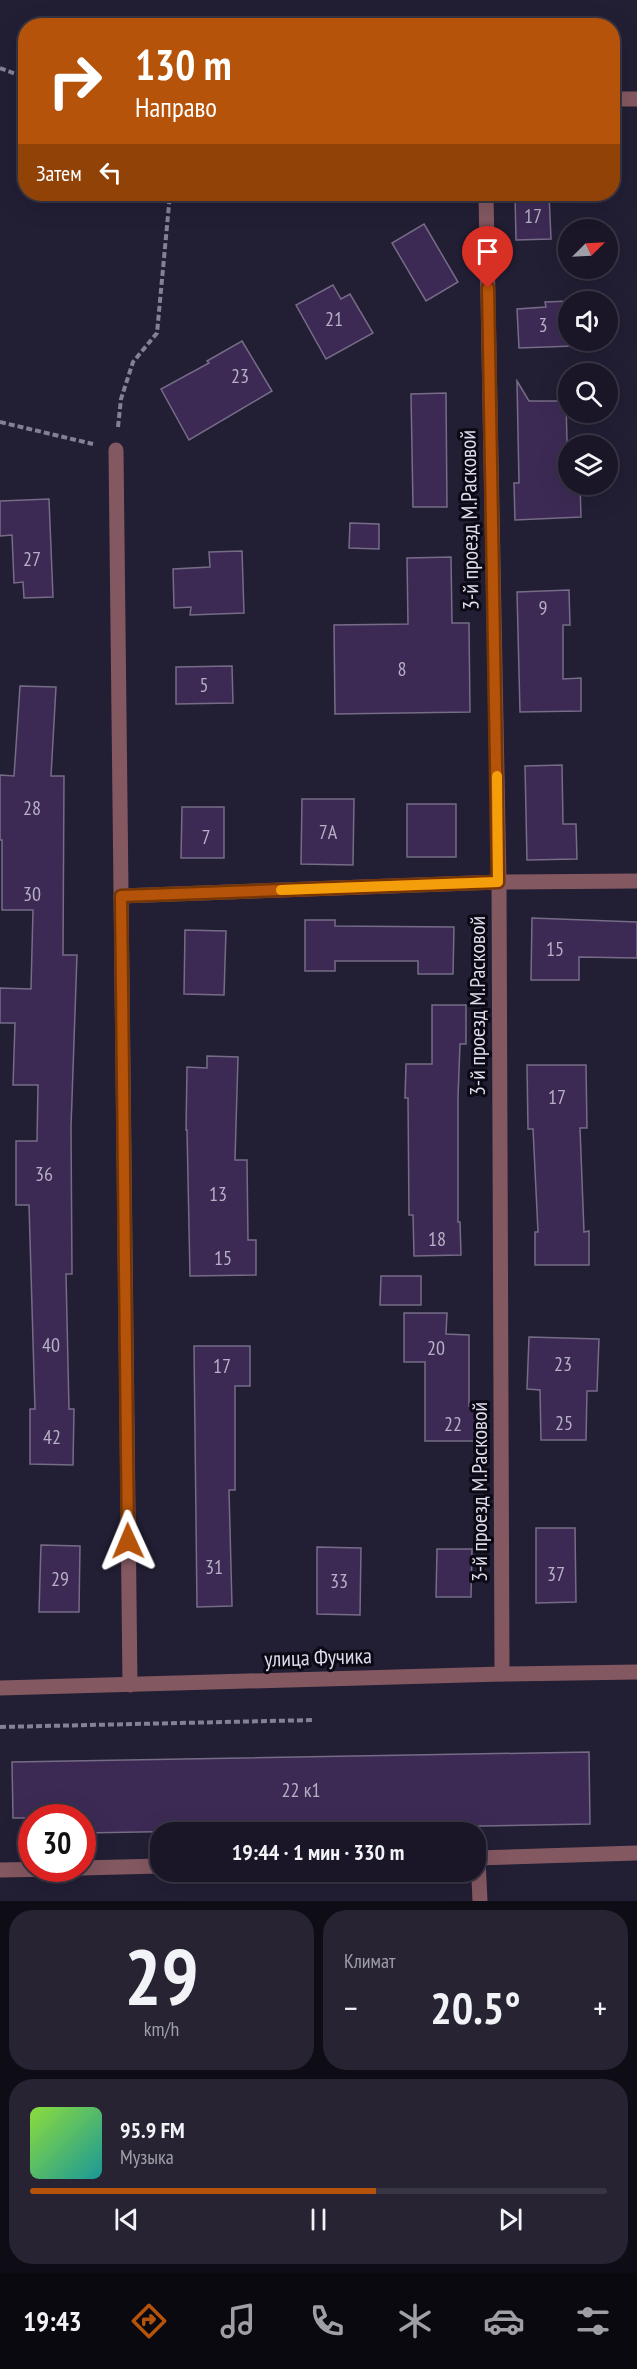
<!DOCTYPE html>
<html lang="ru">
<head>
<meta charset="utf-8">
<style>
  body { margin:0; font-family:"PT Sans Narrow",sans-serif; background:#272333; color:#f1f3f6; height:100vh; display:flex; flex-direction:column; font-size:22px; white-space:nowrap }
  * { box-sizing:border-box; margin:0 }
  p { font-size:20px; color:#9f9fa7 }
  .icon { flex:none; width:33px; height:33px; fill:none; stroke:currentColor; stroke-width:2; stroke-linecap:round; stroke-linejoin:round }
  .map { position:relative; height:1901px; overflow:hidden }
  .side { display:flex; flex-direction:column; gap:9px; padding:9px; background:#0e0c15; flex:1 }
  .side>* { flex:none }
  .guide { position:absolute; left:18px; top:18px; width:602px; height:183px; border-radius:24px; box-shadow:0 6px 24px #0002,0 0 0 2px #383544; background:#b45309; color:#fff; overflow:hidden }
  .needle { width:39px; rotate:66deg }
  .fabs { position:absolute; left:558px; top:219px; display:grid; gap:12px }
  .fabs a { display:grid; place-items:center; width:60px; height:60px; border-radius:50%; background:#1a1627; box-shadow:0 6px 24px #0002,0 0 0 2px #383544; font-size:30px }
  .speed { position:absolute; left:18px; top:1804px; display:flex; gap:12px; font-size:30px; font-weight:700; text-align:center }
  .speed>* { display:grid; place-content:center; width:78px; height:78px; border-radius:50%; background:#1a1627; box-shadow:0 6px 24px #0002,0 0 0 2px #383544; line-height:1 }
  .speed .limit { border:9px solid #d22; background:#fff; color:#111 }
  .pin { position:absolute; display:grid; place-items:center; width:51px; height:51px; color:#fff; margin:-62px -26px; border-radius:50% 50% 50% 0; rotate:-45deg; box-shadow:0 0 6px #0007 }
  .pin .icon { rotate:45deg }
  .me { position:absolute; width:66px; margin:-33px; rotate:359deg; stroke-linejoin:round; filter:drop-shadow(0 0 4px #0008) }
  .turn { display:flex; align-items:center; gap:21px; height:126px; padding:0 18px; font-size:27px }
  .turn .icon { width:78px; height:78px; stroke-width:2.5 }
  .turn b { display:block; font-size:42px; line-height:51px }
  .then { display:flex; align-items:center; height:57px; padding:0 18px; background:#0003; gap:12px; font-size:22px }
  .big { font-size:45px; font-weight:700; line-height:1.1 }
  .side .tile { flex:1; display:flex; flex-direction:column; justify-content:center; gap:9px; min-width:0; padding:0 21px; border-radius:24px; background:#272333 }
  .side .dial { align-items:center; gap:0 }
  .dial b { font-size:78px; line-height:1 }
  .song { display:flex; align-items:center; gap:18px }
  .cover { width:72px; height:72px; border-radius:9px; background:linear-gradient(135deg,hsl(90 70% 55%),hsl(180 70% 35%)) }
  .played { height:6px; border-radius:3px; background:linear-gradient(90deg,#b45309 60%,#383544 60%) }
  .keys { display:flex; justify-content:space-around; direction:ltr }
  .heat { display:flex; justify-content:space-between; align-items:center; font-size:33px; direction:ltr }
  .side .tiles { flex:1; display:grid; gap:9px; grid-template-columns:1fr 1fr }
  .tile:last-child { grid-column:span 2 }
  .trip { position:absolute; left:150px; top:1822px; width:336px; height:60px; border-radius:24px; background:#1a1627; box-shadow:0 6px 24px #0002,0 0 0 2px #383544; font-weight:700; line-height:60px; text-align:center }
  .menu { display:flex; height:96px; justify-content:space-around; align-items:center; background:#0a0910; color:#9f9fa7 }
  .menu .icon { width:42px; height:42px }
  .menu .current { color:#b45309 }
  .menu b { font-size:27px; color:#f1f3f6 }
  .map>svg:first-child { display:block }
  .building { fill:#3c2a54; stroke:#766c87; stroke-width:1.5 }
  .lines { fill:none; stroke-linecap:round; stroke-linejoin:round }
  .path { stroke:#848194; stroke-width:4; stroke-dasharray:6 3; stroke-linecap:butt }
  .minor { stroke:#845861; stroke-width:15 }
  .route-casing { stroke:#753606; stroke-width:15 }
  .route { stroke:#b45309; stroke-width:10 }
  .slow { stroke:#f59e0b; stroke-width:10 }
  .labels { text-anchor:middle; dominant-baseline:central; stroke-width:6; stroke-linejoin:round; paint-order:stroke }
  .number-label { font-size:20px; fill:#b6b0c6 }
  .street-label { font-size:22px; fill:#dedcec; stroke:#0b0913 }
</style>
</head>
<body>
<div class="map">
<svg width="637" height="1901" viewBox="0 0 637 1901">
  <rect width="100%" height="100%" fill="#221e34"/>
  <g class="building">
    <path d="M515,194H549L551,239L516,240Z"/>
    <path d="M424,224L458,282L426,301L392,243Z"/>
    <path d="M333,285L341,299L350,294L373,333L326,359L296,305Z"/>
    <path d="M572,301L568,302V340H574V346L519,348L517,309L546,307L545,302Z"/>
    <path d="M242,341L272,391L189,440L161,389L209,363L207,361Z"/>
    <path d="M517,381L529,401H566L568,482V484H580L581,517L515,520L514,483H519Z"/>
    <path d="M446,393L447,507H413L411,394Z"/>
    <path d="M49,499L53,597L24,598L23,582L14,583L12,535L0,536V501Z"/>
    <path d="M350,523L379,524V549L349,548Z"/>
    <path d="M242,551L244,613L190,615L191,607L174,608L173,569L210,567L209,552Z"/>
    <path d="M451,557L452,623H469L470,712L335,714L334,625L408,624L407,558Z"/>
    <path d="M569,590L570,625H563V679L581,678V711L520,712L517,592Z"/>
    <path d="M232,666L233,703L176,704V667Z"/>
    <path d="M20,686L56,687L51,776H64L63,955H77L71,1127L72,1274H66L69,1409H74L73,1465L30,1464V1409H35L29,1205H16V1141H37L38,1085H13L15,1023H0V988L31,989L33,910H2V840H0V775L14,776Z"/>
    <path d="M562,765L563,824H576L577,859L527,860L525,766Z"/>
    <path d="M302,799H354L353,865L301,864Z"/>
    <rect x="407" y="804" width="49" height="53"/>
    <path d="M182,807H224V858H181Z"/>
    <path d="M532,918L637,922V958L579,957V980H531Z"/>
    <path d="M305,920H335V926L454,927L453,974H418V961H335V971H305Z"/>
    <path d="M185,930L226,931L224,995L184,994Z"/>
    <path d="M432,1005H466V1044H460L458,1098V1222H460L461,1255L414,1256L413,1215H409L408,1098H405L406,1064H432Z"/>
    <path d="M207,1056L238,1057L235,1160H247L248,1240H256V1275L190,1276L187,1130H186L187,1067L207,1068Z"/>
    <path d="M527,1065H586L587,1128H580L584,1232L589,1231V1265H535V1232H538L533,1129H528Z"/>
    <path d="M381,1276H421V1305H380Z"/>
    <path d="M404,1313H447L446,1334L469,1335V1406H480V1441H425V1362H404Z"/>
    <path d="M529,1337L599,1339L597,1391H587L586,1440H541L540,1390L527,1389Z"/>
    <path d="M194,1346H250V1386H235V1490H229L232,1606L197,1607Z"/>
    <path d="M536,1528H575L576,1602L536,1603Z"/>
    <path d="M41,1545L80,1546L79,1612H39Z"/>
    <path d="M317,1547L361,1548L360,1615L317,1614Z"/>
    <path d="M437,1549H472L471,1597H436Z"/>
    <path d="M589,1752L590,1824L82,1833V1818H13L12,1762Z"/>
  </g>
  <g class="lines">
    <g class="path">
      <path d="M0,68L26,78"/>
      <path d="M0,422L93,444"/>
      <path d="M118,427L121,399L133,362L157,333L170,194"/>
      <path d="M0,1727L315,1720"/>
    </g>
    <g class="minor">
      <path d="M612,99H637"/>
      <path d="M486,194L499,882L502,1674"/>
      <path d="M116,450L130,1685"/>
      <path d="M121,896L499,882L637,881"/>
      <path d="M0,1688L502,1674L637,1672"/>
      <path d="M476,1858L637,1853"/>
      <path d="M478,1858L480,1901"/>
      <path d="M82,1868L160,1866"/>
      <path d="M0,1870L56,1869"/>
    </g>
  </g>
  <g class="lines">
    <defs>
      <path id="route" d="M128,1541L121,896L498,882L488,288"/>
    </defs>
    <use href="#route" class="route-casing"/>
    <use href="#route" class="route"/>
    <path class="slow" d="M281,890L498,882L497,776"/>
  </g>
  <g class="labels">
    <g class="number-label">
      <text x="533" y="216">17</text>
      <text x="334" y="319">21</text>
      <text x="543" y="325">3</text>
      <text x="240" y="376">23</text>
      <text x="32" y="559">27</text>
      <text x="543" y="608">9</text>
      <text x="402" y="669">8</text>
      <text x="204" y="685">5</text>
      <text x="32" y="808">28</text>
      <text x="328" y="832">7А</text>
      <text x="206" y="837">7</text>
      <text x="32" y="894">30</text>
      <text x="555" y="949">15</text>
      <text x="557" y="1097">17</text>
      <text x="44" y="1174">36</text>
      <text x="218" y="1194">13</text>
      <text x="437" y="1239">18</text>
      <text x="223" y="1258">15</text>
      <text x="51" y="1345">40</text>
      <text x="436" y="1348">20</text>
      <text x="563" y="1364">23</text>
      <text x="222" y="1366">17</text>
      <text x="564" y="1423">25</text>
      <text x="453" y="1424">22</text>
      <text x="52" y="1437">42</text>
      <text x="214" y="1567">31</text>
      <text x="556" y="1574">37</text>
      <text x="60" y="1579">29</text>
      <text x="339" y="1581">33</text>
      <text x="301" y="1790">22 к1</text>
    </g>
    <g class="street-label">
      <text transform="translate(469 520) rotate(-91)">3-й проезд М.Расковой</text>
      <text transform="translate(477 1006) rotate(-90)">3-й проезд М.Расковой</text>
      <text transform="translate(479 1492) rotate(-90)">3-й проезд М.Расковой</text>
      <text transform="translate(318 1657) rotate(-2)">улица Фучика</text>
    </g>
  </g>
</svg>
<div class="fabs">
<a><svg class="needle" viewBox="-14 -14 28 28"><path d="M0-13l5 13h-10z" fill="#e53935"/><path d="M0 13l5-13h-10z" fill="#9f9fa7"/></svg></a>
<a><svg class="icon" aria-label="sound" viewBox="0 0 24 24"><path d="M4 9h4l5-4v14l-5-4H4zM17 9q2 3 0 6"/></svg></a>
<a><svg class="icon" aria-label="search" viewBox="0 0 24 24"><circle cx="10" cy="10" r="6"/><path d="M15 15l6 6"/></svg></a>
<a><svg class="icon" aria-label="layers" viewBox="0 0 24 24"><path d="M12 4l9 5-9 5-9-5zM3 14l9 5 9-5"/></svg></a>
</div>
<div class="speed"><div class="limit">30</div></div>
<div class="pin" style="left:488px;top:288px;background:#d93025"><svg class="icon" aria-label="arrive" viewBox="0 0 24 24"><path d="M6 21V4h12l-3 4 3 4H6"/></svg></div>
<svg class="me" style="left:128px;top:1541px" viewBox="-20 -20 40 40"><path d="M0-17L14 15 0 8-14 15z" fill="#b45309" stroke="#fff" stroke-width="4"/></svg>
<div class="trip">19:44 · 1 мин · 330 m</div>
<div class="guide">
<div class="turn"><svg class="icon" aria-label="right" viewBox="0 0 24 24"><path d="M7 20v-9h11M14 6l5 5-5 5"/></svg><div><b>130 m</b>Направо</div></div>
<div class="then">Затем<svg class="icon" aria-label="left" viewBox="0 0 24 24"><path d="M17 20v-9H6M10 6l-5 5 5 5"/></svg></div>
</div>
</div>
<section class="side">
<div class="tiles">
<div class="tile dial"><b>29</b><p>km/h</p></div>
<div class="tile"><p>Климат</p>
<div class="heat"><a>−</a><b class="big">20.5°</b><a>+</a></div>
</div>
<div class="tile">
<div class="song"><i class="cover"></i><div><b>95.9 FM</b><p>Музыка</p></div></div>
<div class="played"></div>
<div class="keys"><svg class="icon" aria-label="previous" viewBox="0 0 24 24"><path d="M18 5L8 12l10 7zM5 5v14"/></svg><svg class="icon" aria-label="pause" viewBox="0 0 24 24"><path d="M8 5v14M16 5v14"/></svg><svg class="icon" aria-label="next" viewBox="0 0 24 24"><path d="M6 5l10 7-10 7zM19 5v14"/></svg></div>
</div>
</div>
</section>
<nav class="menu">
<b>19:43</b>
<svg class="icon current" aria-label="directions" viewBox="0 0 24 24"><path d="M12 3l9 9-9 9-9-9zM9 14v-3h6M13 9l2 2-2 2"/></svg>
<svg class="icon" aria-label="music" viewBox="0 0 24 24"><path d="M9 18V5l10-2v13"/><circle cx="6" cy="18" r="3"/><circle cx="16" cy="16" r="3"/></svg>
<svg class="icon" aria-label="phone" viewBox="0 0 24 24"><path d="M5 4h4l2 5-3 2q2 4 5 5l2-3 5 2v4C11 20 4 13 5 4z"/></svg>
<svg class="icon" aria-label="climate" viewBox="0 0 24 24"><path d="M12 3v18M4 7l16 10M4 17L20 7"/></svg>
<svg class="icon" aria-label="car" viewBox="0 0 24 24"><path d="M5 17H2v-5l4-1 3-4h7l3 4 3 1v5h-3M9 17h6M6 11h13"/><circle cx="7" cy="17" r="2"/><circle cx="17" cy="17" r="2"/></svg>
<svg class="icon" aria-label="filters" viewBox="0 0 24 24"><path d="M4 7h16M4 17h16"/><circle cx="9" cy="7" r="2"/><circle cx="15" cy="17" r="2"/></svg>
</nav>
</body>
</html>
